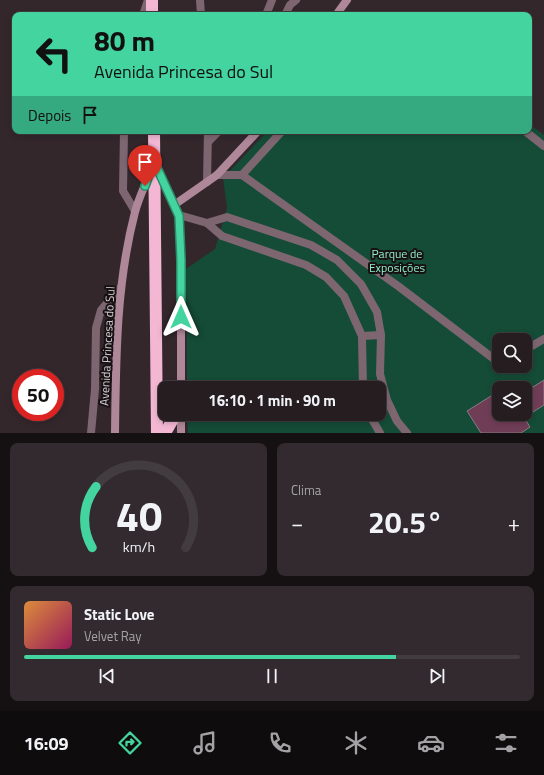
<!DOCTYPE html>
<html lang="pt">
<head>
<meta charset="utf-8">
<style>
  body { margin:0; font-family:"Titillium Web",sans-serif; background:#322a2e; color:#f1f3f6; height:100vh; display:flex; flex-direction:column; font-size:15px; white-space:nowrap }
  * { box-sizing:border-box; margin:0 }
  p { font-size:13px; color:#a4a2a5 }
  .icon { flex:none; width:22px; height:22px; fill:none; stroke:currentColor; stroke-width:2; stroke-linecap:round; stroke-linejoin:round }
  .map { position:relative; height:433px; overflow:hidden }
  .side { display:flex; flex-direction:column; gap:10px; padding:10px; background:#151012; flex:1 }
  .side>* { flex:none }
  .banner { position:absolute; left:12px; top:12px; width:520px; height:122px; border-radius:8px; box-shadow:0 2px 6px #0003,0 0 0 1px #423b3f; background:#43d4a0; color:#111; overflow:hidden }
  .tools { position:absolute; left:492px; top:333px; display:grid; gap:8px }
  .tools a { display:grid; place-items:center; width:40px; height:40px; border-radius:8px; background:#261d21; box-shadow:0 2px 6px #0003,0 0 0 1px #423b3f; font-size:20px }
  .speed { position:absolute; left:12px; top:369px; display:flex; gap:8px; font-size:20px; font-weight:700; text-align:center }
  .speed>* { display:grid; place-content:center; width:52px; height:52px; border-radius:50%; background:#261d21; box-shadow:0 2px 6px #0003,0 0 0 1px #423b3f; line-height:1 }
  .speed .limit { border:6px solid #d22; background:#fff; color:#111 }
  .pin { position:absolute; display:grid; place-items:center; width:34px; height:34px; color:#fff; margin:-41px -17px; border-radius:50% 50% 50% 0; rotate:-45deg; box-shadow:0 0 4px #0007 }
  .pin .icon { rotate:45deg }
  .me { position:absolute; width:44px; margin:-22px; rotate:0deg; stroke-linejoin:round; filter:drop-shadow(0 0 3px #0008) }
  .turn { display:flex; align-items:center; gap:14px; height:84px; padding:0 16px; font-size:18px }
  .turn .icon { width:52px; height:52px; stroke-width:2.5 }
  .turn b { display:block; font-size:28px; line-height:34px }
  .then { display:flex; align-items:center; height:38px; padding:0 16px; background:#0003; gap:8px; font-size:15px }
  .big { font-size:30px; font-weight:700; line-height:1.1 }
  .side .widget { flex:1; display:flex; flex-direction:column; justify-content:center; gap:6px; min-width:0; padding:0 14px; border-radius:8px; background:#322a2e }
  .side .dial { align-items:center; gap:0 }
  .dial svg { height:104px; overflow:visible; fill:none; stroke:#423b3f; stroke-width:7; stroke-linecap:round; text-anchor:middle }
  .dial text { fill:#f1f3f6; stroke:none }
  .song { display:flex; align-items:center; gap:12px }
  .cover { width:48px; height:48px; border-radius:6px; background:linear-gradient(135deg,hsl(30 70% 55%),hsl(330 70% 35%)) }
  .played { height:4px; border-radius:2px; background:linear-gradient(90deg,#43d4a0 75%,#423b3f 75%) }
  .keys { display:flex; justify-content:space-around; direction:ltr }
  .heat { display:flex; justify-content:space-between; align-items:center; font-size:22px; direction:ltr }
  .side .tiles { flex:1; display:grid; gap:10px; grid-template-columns:1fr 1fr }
  .widget:last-child { grid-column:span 2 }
  .trip { position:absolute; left:158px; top:381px; width:228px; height:40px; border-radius:8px; background:#261d21; box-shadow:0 2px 6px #0003,0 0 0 1px #423b3f; font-weight:700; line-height:40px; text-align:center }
  .tabs { display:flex; height:64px; justify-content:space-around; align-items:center; background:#0f0c0d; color:#a4a2a5 }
  .tabs .icon { width:28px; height:28px }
  .tabs .on { color:#43d4a0 }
  .tabs b { font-size:18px; color:#f1f3f6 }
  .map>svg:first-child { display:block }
  .green { fill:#144c37; fill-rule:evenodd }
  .building { fill:#703d57; stroke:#8a7b82 }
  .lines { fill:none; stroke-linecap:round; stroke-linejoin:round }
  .lane { stroke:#7e6671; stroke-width:8 }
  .secondary { stroke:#ae8799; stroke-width:8 }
  .highway { stroke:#f3b7d4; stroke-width:12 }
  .route-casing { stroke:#2c8a68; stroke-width:10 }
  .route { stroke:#43d4a0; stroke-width:7 }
  .labels { text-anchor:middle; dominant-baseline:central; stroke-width:4; stroke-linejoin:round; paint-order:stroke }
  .park-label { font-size:12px; fill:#8eeec5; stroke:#171114 }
  .street-label { font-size:12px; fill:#d9d1d4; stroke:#171114 }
</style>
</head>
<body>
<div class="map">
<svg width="544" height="433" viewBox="0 0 544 433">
  <rect width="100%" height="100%" fill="#33272c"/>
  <path class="green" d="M529,124L544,135V433H188L187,414H379V388H187L186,269L215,249L227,208L223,178L268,131H529ZM499,340H525V366H499ZM499,388H525V414H499Z"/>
  <g class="building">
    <path d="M544,380V405L525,417V392Z"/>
    <path d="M499,391V414H522L530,427L521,433H481L467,411Z"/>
  </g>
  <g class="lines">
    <g class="lane">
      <path d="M200,0L201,15"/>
      <path d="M143,15L148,0"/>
      <path d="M266,15L272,0"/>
      <path d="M285,15L290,5L296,0"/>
      <path d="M124,131L123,191L135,211"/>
      <path d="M525,131L544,146"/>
      <path d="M208,142L219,131"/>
      <path d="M217,175H242L398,286L494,359L499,361"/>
      <path d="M242,175L282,131"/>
      <path d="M207,182L208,131"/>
      <path d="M179,215L207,223L222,236L306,265L326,277L344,296L362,336L363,388"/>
      <path d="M207,223L227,217L311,245L337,260L361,284L377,312L381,335L380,374L387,400L397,421L407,433"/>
      <path d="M362,336L381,335"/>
      <path d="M525,350L544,339"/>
      <path d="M369,414L380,433"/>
      <path d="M91,433L95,389L96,328L101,310L121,287"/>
    </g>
    <g class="secondary">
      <path d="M336,15L347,0"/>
      <path d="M156,165L179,215L181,260V388"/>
      <path d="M174,205L217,175L258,131"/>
      <path d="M115,433C116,358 116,285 135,212C139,197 147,181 152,167"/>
      <path d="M181,433V414"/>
    </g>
    <g class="highway">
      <path d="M152,0V15"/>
      <path d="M154,131L157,433"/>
      <path d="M165,433L176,414"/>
    </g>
  </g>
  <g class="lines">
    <defs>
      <path id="route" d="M145,186L154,161L179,216L181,260V317"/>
    </defs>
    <use href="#route" class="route-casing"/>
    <use href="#route" class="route"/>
  </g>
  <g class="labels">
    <g class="park-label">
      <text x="397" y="253">Parque de<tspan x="397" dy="14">Exposições</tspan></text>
    </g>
    <g class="street-label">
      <text transform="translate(107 346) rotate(-87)">Avenida Princesa do Sul</text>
    </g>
  </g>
</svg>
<div class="tools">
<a><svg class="icon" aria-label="search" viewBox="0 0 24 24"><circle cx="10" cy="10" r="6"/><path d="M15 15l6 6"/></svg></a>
<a><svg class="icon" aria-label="layers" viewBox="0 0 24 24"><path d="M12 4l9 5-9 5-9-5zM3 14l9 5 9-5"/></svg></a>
</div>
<div class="speed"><div class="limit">50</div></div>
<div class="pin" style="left:145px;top:186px;background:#d93025"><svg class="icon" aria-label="arrive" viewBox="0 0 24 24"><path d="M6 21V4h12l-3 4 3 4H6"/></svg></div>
<svg class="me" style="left:181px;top:317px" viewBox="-20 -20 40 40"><path d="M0-17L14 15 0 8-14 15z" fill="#43d4a0" stroke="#fff" stroke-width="4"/></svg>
<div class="trip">16:10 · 1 min · 90 m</div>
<div class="banner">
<div class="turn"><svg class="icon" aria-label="left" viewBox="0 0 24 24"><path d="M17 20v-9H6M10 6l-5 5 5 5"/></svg><div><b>80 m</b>Avenida Princesa do Sul</div></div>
<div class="then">Depois<svg class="icon" aria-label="arrive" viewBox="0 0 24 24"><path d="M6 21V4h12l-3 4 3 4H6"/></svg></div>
</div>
</div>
<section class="side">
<div class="tiles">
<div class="widget dial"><svg viewBox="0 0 100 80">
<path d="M14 69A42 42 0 1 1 86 69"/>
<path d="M14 69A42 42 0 0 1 17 22" stroke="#43d4a0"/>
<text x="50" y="56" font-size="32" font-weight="700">40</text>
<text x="50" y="72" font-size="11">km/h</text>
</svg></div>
<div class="widget"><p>Clima</p>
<div class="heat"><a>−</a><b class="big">20.5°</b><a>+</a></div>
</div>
<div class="widget">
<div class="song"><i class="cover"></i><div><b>Static Love</b><p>Velvet Ray</p></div></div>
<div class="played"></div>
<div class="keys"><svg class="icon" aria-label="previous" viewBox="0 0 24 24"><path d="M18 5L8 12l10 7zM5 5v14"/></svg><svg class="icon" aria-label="pause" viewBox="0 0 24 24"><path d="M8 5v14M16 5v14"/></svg><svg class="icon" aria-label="next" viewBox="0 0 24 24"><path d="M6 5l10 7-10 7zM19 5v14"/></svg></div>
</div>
</div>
</section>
<nav class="tabs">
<b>16:09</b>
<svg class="icon on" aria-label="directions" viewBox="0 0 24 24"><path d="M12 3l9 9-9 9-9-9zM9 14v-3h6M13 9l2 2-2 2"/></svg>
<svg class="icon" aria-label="music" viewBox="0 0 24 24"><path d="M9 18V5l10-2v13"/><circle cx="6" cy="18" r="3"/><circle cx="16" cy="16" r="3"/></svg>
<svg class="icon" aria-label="phone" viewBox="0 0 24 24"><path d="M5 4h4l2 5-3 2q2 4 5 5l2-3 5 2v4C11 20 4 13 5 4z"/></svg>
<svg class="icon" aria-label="climate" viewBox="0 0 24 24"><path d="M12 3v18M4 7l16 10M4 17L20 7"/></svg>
<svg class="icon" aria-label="car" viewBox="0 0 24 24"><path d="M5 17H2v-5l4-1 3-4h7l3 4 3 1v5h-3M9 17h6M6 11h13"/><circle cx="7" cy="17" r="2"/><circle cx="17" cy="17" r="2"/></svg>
<svg class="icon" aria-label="filters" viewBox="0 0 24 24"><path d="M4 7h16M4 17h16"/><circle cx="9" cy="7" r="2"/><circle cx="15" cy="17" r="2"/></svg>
</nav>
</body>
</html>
